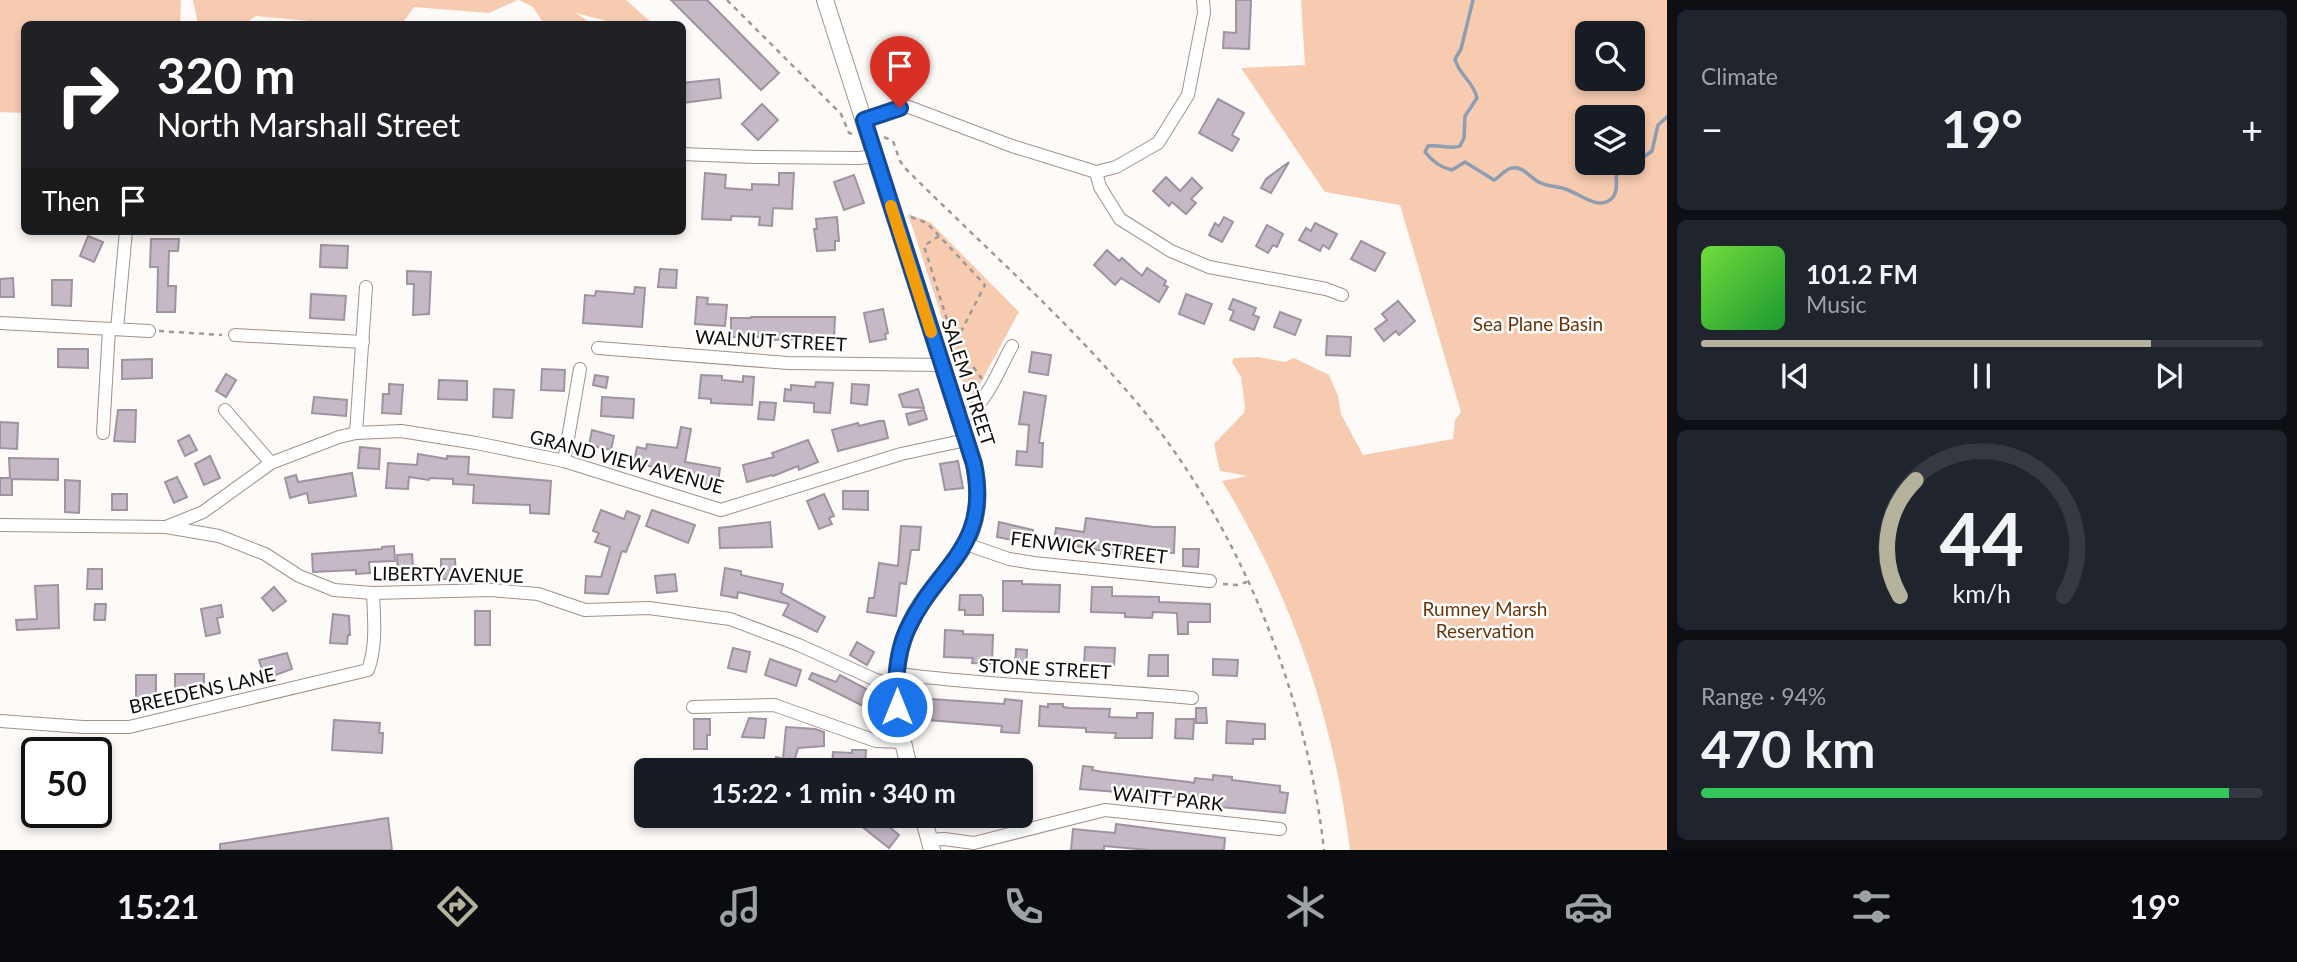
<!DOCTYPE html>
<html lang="en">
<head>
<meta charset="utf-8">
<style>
  body { margin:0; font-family:Lato,sans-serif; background:#20242c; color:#f1f3f6; height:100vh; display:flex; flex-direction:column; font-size:26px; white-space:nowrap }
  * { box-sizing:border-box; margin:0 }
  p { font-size:23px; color:#9ea1a6 }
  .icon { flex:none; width:38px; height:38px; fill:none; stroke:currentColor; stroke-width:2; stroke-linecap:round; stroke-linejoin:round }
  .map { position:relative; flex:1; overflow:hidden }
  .sheet { display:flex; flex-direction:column; gap:10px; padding:10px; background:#0d0f14; width:630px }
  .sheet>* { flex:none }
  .hud { position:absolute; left:21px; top:21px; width:665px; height:214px; border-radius:10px; box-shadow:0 4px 10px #0003; background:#202124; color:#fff; overflow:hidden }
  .tools { position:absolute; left:1575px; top:21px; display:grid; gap:14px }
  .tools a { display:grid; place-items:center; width:70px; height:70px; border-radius:10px; background:#171b24; box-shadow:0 4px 10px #0003; font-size:35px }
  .speed { position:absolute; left:21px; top:737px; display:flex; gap:14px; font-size:35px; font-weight:700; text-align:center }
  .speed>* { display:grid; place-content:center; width:91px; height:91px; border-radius:50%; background:#171b24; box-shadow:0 4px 10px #0003; line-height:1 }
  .speed .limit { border:4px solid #111; border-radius:10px; background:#fff; color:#111 }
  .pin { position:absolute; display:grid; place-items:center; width:60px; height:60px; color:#fff; margin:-72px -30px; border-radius:50% 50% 50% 0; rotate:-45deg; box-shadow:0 0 7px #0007 }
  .pin .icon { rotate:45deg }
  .me { position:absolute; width:77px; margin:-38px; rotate:0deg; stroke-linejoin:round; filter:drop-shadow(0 0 5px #0008) }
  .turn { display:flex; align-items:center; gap:24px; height:147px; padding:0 21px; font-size:32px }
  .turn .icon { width:91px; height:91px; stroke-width:2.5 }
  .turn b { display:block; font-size:49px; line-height:60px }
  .then { display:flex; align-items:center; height:66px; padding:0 21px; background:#0003; gap:14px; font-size:26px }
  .big { font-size:52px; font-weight:700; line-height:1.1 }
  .sheet .card { flex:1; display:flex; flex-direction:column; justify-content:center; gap:10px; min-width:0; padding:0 24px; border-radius:10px; background:#20242c }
  .sheet .dial { align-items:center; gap:0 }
  .dial svg { height:182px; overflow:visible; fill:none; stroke:#363941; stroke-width:7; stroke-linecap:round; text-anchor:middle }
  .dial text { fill:#f1f3f6; stroke:none }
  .song { display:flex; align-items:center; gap:21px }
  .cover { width:84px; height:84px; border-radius:10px; background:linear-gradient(135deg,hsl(100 70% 55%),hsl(130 70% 35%)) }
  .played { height:7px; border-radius:4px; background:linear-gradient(90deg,#b4b19c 80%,#363941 80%) }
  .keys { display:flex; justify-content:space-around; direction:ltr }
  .heat { display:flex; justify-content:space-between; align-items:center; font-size:38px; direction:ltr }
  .charge { height:10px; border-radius:5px; background:linear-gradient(90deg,#34c759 94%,#363941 0) }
  .trip { position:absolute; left:634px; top:758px; width:399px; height:70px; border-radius:10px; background:#171b24; box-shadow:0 4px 10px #0003; font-weight:700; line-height:70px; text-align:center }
  .tab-bar { display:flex; height:112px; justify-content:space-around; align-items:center; background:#090b0e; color:#9ea1a6 }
  .tab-bar .icon { width:49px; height:49px }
  .tab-bar .active { color:#b4b19c }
  .tab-bar b { font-size:32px; color:#f1f3f6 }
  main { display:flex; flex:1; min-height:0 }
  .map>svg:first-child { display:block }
  .green { fill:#f6cbb0; fill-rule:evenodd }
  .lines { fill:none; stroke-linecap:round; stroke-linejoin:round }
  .stream { stroke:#8d9db2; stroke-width:3.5 }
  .building { fill:#c6b9c6; stroke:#9f939f; stroke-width:2 }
  .street-casing { stroke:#a19289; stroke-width:14 }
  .secondary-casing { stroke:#a19289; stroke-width:18 }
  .path { stroke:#9e9a98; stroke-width:2.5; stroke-dasharray:5 5; stroke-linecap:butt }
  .street { stroke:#fff; stroke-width:12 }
  .secondary { stroke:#fff; stroke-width:16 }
  .route-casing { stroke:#114b97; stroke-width:18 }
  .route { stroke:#1a73e8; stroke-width:12 }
  .slow { stroke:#f59e0b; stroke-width:12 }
  .labels { text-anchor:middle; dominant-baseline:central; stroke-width:5; stroke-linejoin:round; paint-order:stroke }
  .park-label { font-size:19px; fill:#6b350a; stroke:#fff }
  .street-label { font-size:19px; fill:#100b08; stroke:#fff }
</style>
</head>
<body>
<main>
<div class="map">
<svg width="1667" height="850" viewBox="0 0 1667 850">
  <rect width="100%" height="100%" fill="#fdfaf8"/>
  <g class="green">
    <path d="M0,0H181L180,24H24V113L0,112Z"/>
    <path d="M193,0H518L489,13L414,7L402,24H326L320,22L256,16L244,24H198Z"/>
    <path d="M519,0H626L653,24H618L576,13L592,24H544L533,7Z"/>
    <path d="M1301,0H1667V850H1350C1334,719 1291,594 1222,481L1248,476L1220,471L1214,444L1244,413L1245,406L1241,377L1232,362L1234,358L1258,357L1285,362L1294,358L1329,375L1338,396L1341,414L1363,455L1453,439L1455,420L1461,412L1400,205L1325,192L1241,68L1305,65ZM1587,33H1633V79H1587ZM1587,117H1633V163H1587Z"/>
    <path d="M908,214L930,222L1019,312L975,393L968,397Z"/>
  </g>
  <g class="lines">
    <path class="stream" d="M1473,0L1461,49L1455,59C1458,74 1474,82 1477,98L1465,116L1464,138L1460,146C1451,150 1439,144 1428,146L1425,152C1432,161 1442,168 1452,170L1465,162L1494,180C1500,177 1505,169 1512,168C1525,166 1530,179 1541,183C1549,187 1559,186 1568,190C1581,195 1601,212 1613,197C1619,190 1615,178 1617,170L1634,164L1652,151L1658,125L1667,117"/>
  </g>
  <g class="building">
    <path d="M671,0H707L779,73L761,90Z"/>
    <path d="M1236,0H1251L1249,49L1223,48L1224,32L1236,33Z"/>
    <path d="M719,79L721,98L682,103V83Z"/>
    <path d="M1218,99L1244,113L1232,135L1239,139L1232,151L1199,133Z"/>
    <path d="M762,104L778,120L758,140L742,124Z"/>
    <path d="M1289,162L1271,193L1261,188L1266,179Z"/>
    <path d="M705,173L726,175L725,188L752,190V184L779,185V173H794L792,209L773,208L772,226L759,225L760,217L731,216V220L702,219Z"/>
    <path d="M854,175L864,203L844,210L834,182Z"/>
    <path d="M1166,177L1180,191L1192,178L1202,188L1191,199L1196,203L1186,214L1172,202L1169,206L1153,191Z"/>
    <path d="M837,217L839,241H835V250L817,251L814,229H817L816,219Z"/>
    <path d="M1224,217L1233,222L1222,242L1209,235L1215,223L1219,226Z"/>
    <path d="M1315,223L1337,234L1329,249L1323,245L1320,251L1299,240L1306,228L1311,231Z"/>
    <path d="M1267,225L1283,234L1277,247L1273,245L1268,253L1256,246Z"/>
    <path d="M88,236L103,242L94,262L80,256Z"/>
    <path d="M151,239H179L178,251H169L168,286H176L175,312H157L158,267H150Z"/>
    <path d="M1361,241L1385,253L1375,271L1351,259Z"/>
    <path d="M321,245L348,246L347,268L320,267Z"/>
    <path d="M1107,250L1119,261L1122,258L1142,276L1147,268L1166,281L1164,285L1168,287L1159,302L1121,278L1115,285L1094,265Z"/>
    <path d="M660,269L677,270L676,288L658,287Z"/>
    <path d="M407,271L431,272L429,314L413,315L414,284H407Z"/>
    <path d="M13,278L14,297H0V279Z"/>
    <path d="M52,280H72L71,306L52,305Z"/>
    <path d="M635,287L645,288L642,327L583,323L585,295L595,296L596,291L634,294Z"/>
    <path d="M311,294L346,296L344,320L310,318Z"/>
    <path d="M1186,294L1212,304L1204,324L1179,314Z"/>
    <path d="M697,297L708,298L707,304L727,305L725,326L695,324Z"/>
    <path d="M1233,299L1256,308L1253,315L1259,317L1254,330L1230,320L1234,311L1229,309Z"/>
    <path d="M1398,301L1415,321L1399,335L1396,331L1384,341L1375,329L1387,320L1382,314Z"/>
    <path d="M883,309L888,333L885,334L886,339L870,342L864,313Z"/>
    <path d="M1280,312L1301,320L1295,335L1274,327Z"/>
    <path d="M751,317H835L834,338L770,340V337H731V318H751Z"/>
    <path d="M1327,336L1351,337L1350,356L1326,355Z"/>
    <path d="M58,349H88V368L58,367Z"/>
    <path d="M1032,352L1051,355L1048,375L1029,372Z"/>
    <path d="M152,359V378L122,379V360Z"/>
    <path d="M542,369L565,370L564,391L541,390Z"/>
    <path d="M226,374L236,380L226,397L216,391Z"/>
    <path d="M595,375L608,377L606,388L593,385Z"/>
    <path d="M701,375L722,376V380L743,382V376L754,377L752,405L711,403V399L699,398Z"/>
    <path d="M439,380L467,381V400L438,399Z"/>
    <path d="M816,382L833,383L830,413L814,412V403L784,401L785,389L791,390V385L815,387Z"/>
    <path d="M389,384L403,385L401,414L382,413L383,394H389Z"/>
    <path d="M852,384L869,385L867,405L851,403Z"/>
    <path d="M494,389L514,390L512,418L493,417Z"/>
    <path d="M918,389L924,408L903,407L899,395Z"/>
    <path d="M1024,392L1046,396L1039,443H1043L1042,467L1016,465L1017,451L1027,452L1029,425L1019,424Z"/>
    <path d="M314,397L347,400L346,416L312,413Z"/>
    <path d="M602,397L634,399L633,418L601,416Z"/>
    <path d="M760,402L776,403L774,420L758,419Z"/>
    <path d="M118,410H136L135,442L114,441Z"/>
    <path d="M924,410L927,419L909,425L906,414Z"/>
    <path d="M879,421H884L888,438L838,451L832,430L858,423L859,426Z"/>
    <path d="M0,422L18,423L17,449L0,448Z"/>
    <path d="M681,427L691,429L685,462L720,468L717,490L694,486L695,481L660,476L661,469L634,462L637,447L646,449L647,444L677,448Z"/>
    <path d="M592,430L614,436L611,450L589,445Z"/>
    <path d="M189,435L197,450L185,456L178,441Z"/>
    <path d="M808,440L818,462L799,470L798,466L773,476L772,475L747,482L743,465L774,457L772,453Z"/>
    <path d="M360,447L380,449L379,469L358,468Z"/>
    <path d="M418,454L447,459V456L469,457L468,474L551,481L549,514L530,513V505L473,503L474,485L453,484V479L430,478L429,480L409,477L408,489L386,488L388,463L417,465Z"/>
    <path d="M210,456L220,478L204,485L195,464Z"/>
    <path d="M9,458L58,459V480L12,479V495H0V478H10Z"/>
    <path d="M958,461L963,488L945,490L940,464Z"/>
    <path d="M352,473L356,496L309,503L307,493L290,498L285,478L296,475L298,482Z"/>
    <path d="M177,477L187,497L174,503L165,482Z"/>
    <path d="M65,480L80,481L79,513L65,512Z"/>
    <path d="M843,491H868V510L843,509Z"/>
    <rect x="112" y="494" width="15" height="16"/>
    <path d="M824,494L834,516L829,518L832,524L819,529L807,501Z"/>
    <path d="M601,510L624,519L627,511L640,516L626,552L622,551L608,594L585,593L586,576L601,577L610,547L595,542L599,533L593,531Z"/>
    <path d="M652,510L695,525L688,543L646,526Z"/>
    <path d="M1086,518L1154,527H1175L1174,553L1154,552V549L1121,545L1120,554L1054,542L1056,528L1084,532Z"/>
    <path d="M770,522L772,547L720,548L719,528Z"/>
    <path d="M999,522L1033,530L1031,544L997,537Z"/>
    <path d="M901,526L921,527L919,550H911L906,584L900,583L896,616L867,612L869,598H874L879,563L898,566Z"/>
    <path d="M394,546L395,561L369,562L370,573L356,574V570L313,572L312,554L382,549V547Z"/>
    <path d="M1183,549H1199L1198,567L1183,566Z"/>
    <path d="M412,554L414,578L398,579L397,555Z"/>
    <path d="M441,559H455L456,579H441Z"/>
    <path d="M725,568L741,571V575L783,584L781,593L825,617L817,632L783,615L789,604L738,592L737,598L721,595Z"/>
    <path d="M88,569H102V589H87Z"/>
    <path d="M675,574L677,591L657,593L655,576Z"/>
    <path d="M1003,581H1022V584L1060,585L1059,612L1003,611Z"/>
    <path d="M58,585L59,628L17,630L16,620L37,619L35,586Z"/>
    <path d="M274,587L286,601L273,611L262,598Z"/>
    <path d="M1092,587H1112V596L1159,597V602L1210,604V622H1188V634H1178L1177,613L1153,612L1152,618L1125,617V613L1091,612Z"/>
    <path d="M960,595H981L983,598V615H965V610H959Z"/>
    <path d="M95,604H106L105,620H94Z"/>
    <path d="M221,605L223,617L217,618L220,633L206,636L201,609Z"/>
    <rect x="475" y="611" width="15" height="34"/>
    <path d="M333,614L349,616L350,635H348L347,644L330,643Z"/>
    <path d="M945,630L963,631V634L993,635L992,664L972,663L973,658L944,657Z"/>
    <path d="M857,642L874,652L867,665L850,655Z"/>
    <path d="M1085,647L1115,648L1114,665L1106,664V667H1090V664H1084Z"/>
    <path d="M733,648L750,652L746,672L728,668Z"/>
    <path d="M1016,649L1027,650L1026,666L1015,665Z"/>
    <path d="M287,653L292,669L273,676L272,674L264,676L259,660Z"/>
    <path d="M1149,655H1168V676H1148Z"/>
    <path d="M770,659L801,670L796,686L765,675Z"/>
    <path d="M1213,659L1238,660L1237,676L1213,675Z"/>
    <path d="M812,673L836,682L840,675L872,692L865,707L809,679Z"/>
    <path d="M175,674H204V692L175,691Z"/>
    <path d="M136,675H156V701L136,700Z"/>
    <path d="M930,699L1004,704L1005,699L1022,701L1019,733L1001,732L1002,726L928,720Z"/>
    <path d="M1048,704H1063V707L1070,708L1110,709L1109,717L1137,718V713H1153L1152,738H1115L1116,733L1086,732V728L1039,726L1040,706L1048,707Z"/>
    <path d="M1196,708H1206L1207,723H1196Z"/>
    <path d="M749,718L766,719L764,738L742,737Z"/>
    <path d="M694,719H710V735H707V749H694Z"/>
    <path d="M1176,719H1194L1193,739L1175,738Z"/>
    <path d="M334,720L380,723L379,733H383L382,753L332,750Z"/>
    <path d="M1227,721L1265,724V739H1253V744L1226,743Z"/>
    <path d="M786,727L815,729L824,732V746L798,748L794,762L797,770H773L776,757L783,759Z"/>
    <path d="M852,750H866L865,770L832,769L833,752L852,753Z"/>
    <path d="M1083,766L1093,767L1092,770L1103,772L1189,782L1194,783L1195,778L1213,780V775L1232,777V780L1280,786V792L1288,793L1285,813L1187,804V798L1157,795L1080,789Z"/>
    <path d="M867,816H876L899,835L889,848L860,825Z"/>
    <path d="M388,818L392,850H220V844Z"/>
    <path d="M1116,824L1225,838L1224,850H1149L1104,846V850H1071L1073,829L1115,833Z"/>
  </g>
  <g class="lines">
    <defs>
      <g id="street">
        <path d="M864,120L900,108L909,107L1012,146L1096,172L1116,167L1158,143L1188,95L1204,13L1203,0"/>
        <path d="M682,154L756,157L859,158L875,156"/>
        <path d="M1096,172L1100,187L1120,219L1171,251L1209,267L1326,289L1342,295"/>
        <path d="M0,323L149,331"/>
        <path d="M117,329L126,231"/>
        <path d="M235,335L363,342"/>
        <path d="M598,348L788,363L941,365"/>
        <path d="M225,410L271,463"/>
        <path d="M959,419C986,408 998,370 1012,346"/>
        <path d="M103,433L109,329"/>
        <path d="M356,433L366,287"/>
        <path d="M564,461L580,369"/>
        <path d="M0,525L166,527L203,512L271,463L339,437L356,433L401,431L476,443L564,461L721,510L901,454L966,440"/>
        <path d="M166,527L219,536L265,554L299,576L334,590L373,593L491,590L538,594L585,610L649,608L730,619L799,645L876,680L896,685"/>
        <path d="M966,544L1009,559L1034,563L1210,581"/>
        <path d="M897,674C995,686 1094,689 1192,698"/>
        <path d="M693,707L774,705L876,741L903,742"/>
        <path d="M0,721L83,727H129L368,670C377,645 374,619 373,593"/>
        <path d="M804,765L819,770"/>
        <path d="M904,816L924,820"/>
        <path d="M929,840L944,839L974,843L1105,810L1280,829"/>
      </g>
      <g id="secondary">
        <path d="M825,0L974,464C993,556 929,567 904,638C889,682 898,726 910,770"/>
        <path d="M923,816L932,850"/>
      </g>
    </defs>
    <use href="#street" class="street-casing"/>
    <use href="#secondary" class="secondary-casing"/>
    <g class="path">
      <path d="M727,0L841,114L849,133L853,134"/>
      <path d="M884,137L893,141L900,161L905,168C985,248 1071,323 1143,410C1241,530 1307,696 1324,850"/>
      <path d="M911,217L927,223L985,285L955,343"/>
      <path d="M939,236L924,246L953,339L982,379"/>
      <path d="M159,331L222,335"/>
      <path d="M1223,584L1237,585L1247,582"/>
    </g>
    <use href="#street" class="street"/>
    <use href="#secondary" class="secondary"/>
  </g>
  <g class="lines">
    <defs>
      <path id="route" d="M897,707C895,680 896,653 908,628C938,564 991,548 974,464L864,120L900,108"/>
    </defs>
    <use href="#route" class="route-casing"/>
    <use href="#route" class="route"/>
    <path class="slow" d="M891,206L931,332"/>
  </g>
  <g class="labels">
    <g class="park-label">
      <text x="1538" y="323">Sea Plane Basin</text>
      <text x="1485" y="608">Rumney Marsh<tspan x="1485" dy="22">Reservation</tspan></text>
    </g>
    <g class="street-label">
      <text transform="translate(771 340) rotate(3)">WALNUT STREET</text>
      <text transform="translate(969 382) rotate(72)">SALEM STREET</text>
      <text transform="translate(627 461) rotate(15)">GRAND VIEW AVENUE</text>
      <text transform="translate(1089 547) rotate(7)">FENWICK STREET</text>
      <text transform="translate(448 574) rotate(1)">LIBERTY AVENUE</text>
      <text transform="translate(1045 668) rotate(3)">STONE STREET</text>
      <text transform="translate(202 690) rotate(-13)">BREEDENS LANE</text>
      <text transform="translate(1168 798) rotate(6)">WAITT PARK</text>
    </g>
  </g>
</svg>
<div class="tools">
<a><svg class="icon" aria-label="search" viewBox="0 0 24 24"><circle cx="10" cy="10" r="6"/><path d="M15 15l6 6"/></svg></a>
<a><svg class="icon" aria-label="layers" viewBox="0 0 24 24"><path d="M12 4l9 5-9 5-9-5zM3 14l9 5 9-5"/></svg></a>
</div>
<div class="speed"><div class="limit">50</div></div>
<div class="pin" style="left:900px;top:108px;background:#d93025"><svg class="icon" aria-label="arrive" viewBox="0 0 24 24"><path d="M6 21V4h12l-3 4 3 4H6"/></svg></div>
<svg class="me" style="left:897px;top:707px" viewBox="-20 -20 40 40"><circle r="17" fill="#1a73e8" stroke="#fff" stroke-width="3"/><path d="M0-11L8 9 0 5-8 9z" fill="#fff"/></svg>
<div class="trip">15:22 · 1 min · 340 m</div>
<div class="hud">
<div class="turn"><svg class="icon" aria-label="right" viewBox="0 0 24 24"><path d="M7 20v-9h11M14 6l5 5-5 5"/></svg><div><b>320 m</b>North Marshall Street</div></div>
<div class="then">Then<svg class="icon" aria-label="arrive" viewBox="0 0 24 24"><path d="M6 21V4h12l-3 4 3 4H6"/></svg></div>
</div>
</div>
<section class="sheet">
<div class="card"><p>Climate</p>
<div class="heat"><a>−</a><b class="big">19°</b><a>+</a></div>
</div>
<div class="card">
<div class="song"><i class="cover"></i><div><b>101.2 FM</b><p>Music</p></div></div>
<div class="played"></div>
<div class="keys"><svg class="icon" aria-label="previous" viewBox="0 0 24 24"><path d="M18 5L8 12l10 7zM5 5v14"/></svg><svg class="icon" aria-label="pause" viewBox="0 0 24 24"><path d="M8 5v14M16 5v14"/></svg><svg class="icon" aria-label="next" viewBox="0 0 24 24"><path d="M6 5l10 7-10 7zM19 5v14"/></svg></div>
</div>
<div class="card dial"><svg viewBox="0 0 100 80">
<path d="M14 69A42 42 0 1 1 86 69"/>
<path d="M14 69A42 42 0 0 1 21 18" stroke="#b4b19c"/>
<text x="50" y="56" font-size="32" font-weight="700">44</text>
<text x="50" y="72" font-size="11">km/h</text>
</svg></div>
<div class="card"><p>Range · 94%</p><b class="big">470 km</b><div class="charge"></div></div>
</section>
</main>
<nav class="tab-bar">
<b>15:21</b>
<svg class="icon active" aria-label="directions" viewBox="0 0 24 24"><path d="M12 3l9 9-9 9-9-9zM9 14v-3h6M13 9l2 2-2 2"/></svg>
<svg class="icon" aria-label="music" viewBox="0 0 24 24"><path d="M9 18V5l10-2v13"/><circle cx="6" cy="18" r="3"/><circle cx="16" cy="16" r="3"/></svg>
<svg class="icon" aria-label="phone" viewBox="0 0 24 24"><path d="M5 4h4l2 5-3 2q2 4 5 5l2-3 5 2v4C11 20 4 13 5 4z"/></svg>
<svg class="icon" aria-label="climate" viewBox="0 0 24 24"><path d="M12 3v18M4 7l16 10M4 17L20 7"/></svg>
<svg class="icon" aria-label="car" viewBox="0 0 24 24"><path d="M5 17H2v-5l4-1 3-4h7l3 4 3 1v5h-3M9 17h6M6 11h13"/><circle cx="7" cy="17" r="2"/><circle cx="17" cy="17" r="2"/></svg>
<svg class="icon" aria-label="filters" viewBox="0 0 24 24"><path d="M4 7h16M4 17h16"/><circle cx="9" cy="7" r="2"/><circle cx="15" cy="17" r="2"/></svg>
<b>19°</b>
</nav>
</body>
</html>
